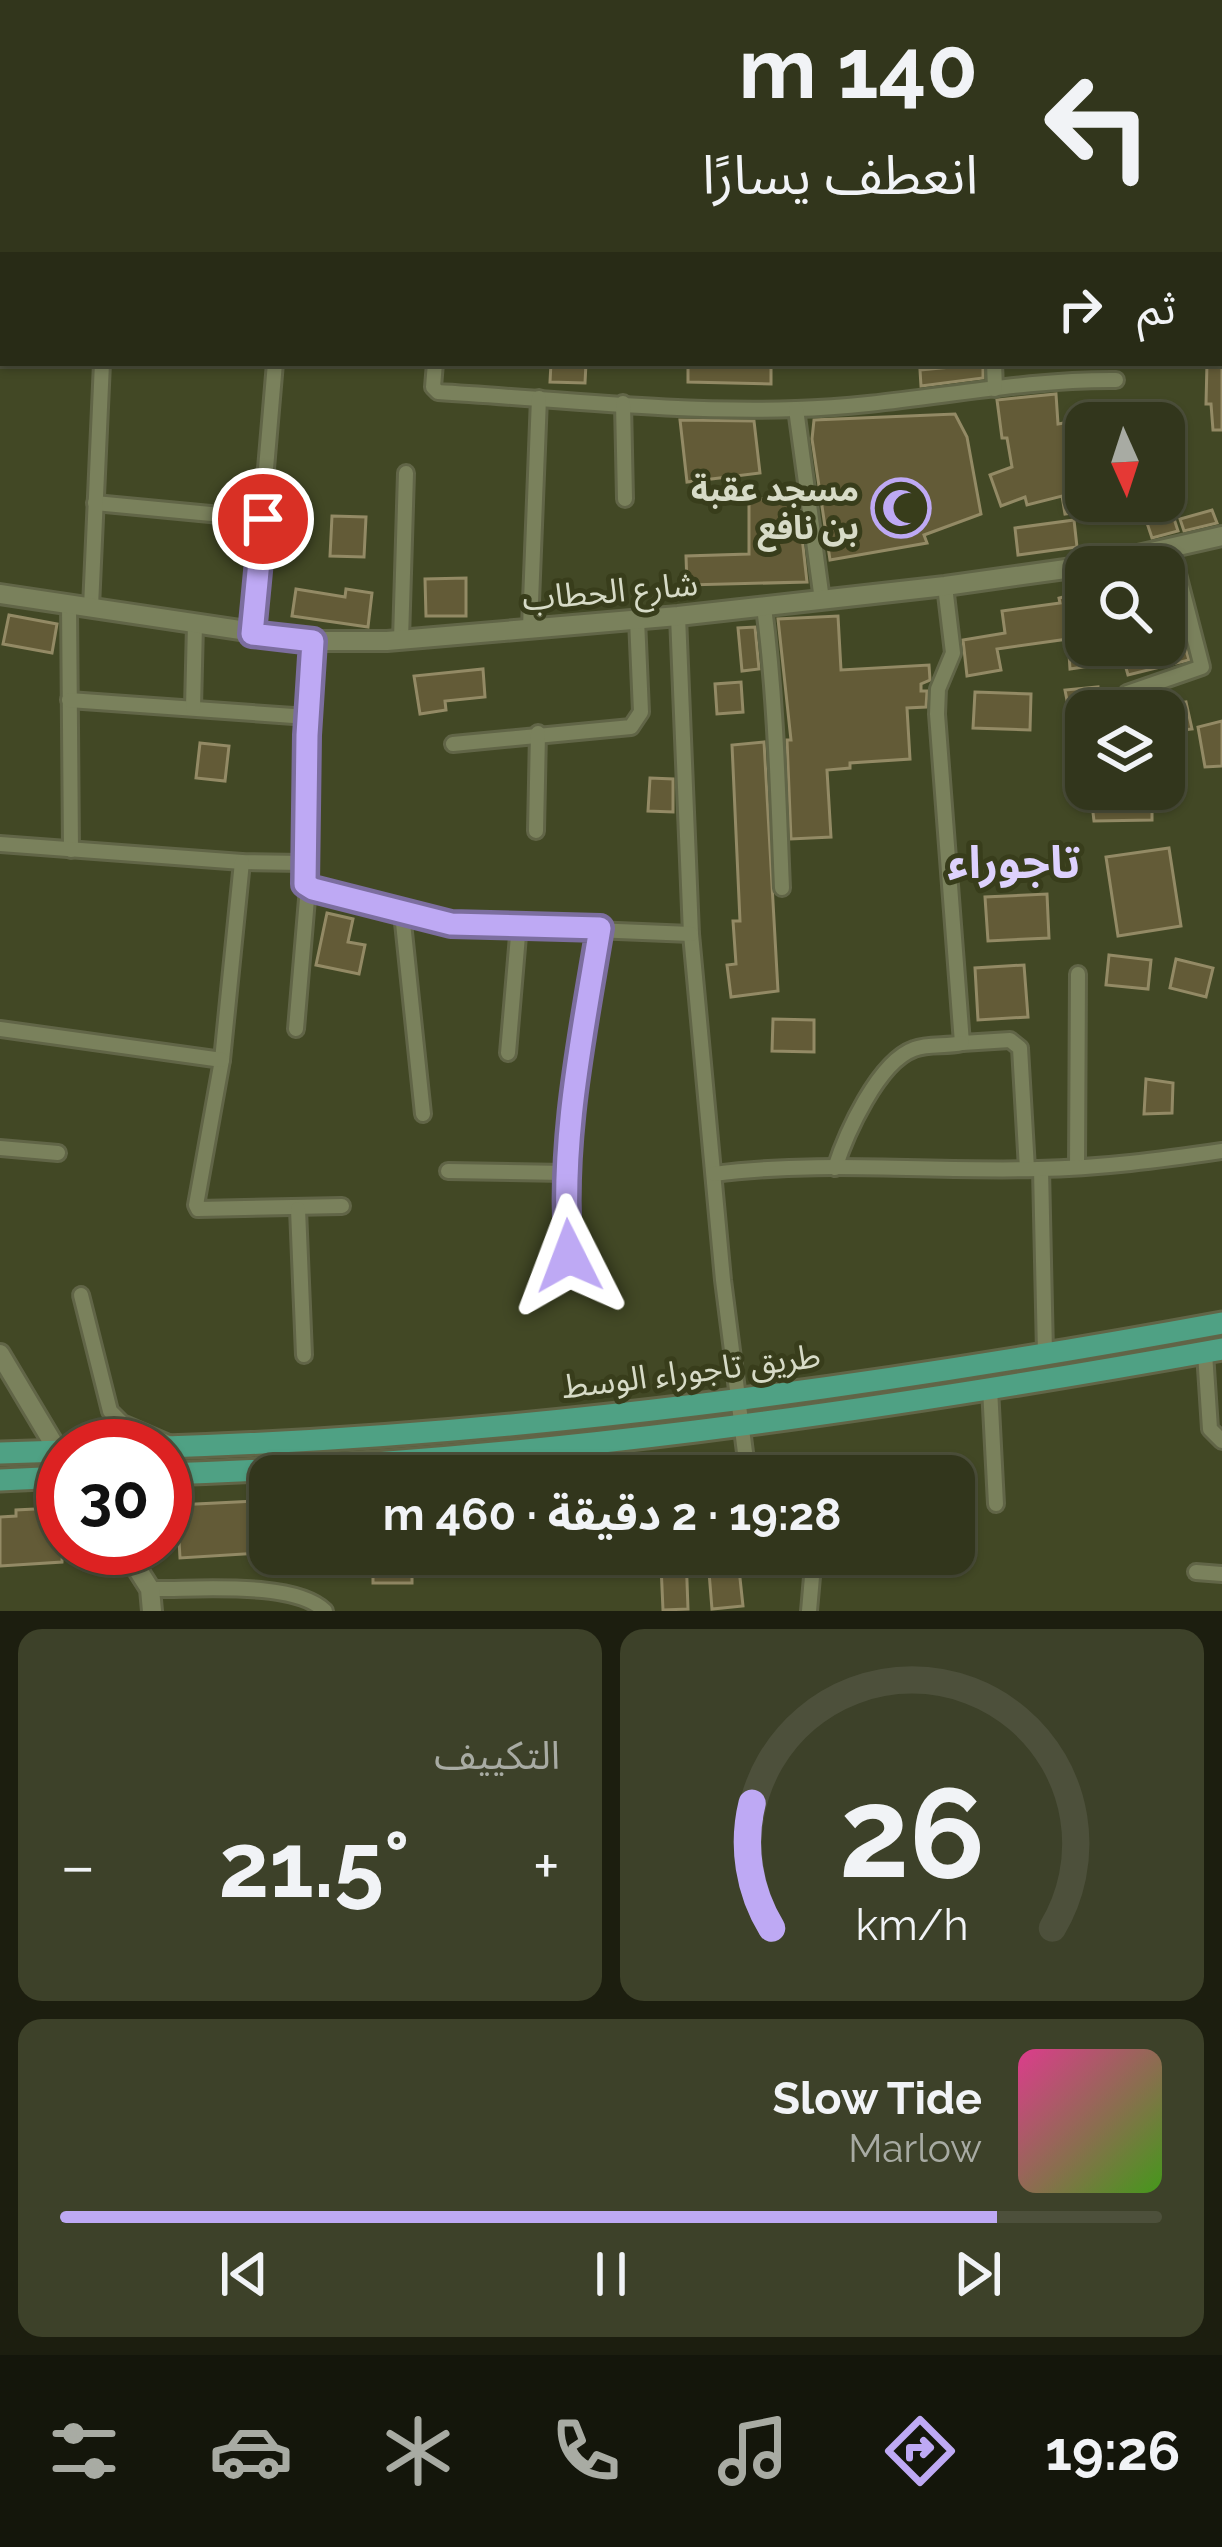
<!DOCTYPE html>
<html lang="ar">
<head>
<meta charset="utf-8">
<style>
  body { margin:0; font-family:Raleway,"Noto Sans Arabic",sans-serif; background:#3d4129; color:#f1f3f6; direction:rtl; height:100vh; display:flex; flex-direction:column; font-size:45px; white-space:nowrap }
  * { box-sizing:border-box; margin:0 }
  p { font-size:39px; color:#a8aba3 }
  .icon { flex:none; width:66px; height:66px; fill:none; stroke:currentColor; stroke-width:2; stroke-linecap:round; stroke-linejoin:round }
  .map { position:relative; height:1611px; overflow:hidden; direction:ltr }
  .sheet { display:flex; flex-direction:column; gap:18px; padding:18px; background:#1c1e0f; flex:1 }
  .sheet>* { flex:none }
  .banner { position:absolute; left:0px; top:0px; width:1224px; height:366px; box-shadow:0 3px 9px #0004,0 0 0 3px #4d503b; direction:rtl; background:#32361c; color:#f1f3f6; overflow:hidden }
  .needle { width:78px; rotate:177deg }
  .tools { position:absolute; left:1065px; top:402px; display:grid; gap:24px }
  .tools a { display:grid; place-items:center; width:120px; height:120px; border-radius:24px; background:#32361c; box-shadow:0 3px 9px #0004,0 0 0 3px #4d503b; font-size:60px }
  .speed { position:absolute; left:36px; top:1419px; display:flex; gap:24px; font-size:60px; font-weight:700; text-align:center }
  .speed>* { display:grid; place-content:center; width:156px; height:156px; border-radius:50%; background:#32361c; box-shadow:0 3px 9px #0004,0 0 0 3px #4d503b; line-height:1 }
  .speed .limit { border:18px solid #d22; background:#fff; color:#111 }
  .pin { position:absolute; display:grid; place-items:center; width:102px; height:102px; color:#fff; margin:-51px; border:6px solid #fff; border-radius:50%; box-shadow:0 3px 12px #0007 }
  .me { position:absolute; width:132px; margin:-66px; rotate:357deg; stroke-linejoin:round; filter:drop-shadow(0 0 9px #0008) }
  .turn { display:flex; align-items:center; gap:42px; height:252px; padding:0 48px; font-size:54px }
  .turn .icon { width:156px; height:156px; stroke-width:2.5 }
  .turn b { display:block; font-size:84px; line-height:102px }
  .then { display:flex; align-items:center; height:114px; padding:0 48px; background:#0003; gap:24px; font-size:45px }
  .big { font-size:90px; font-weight:700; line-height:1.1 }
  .sheet .widget { flex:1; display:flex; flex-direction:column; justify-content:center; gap:18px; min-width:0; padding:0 42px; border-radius:24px; background:#3d4129 }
  .sheet .dial { align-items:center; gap:0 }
  .dial svg { height:312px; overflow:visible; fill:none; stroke:#4d503b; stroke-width:7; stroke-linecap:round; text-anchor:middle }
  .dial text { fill:#f1f3f6; stroke:none }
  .song { display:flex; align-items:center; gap:36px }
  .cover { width:144px; height:144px; border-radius:18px; background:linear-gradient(135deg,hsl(330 70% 55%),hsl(100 70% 35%)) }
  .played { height:12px; border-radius:6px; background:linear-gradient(90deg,#bea9f4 85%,#4d503b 85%) }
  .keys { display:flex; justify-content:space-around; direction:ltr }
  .heat { display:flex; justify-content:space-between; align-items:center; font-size:66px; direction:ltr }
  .sheet .tiles { flex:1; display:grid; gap:18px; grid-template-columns:1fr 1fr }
  .widget:last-child { grid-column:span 2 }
  .trip { position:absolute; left:249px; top:1455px; width:726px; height:120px; border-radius:24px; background:#32361c; box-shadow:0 3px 9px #0004,0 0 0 3px #4d503b; font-weight:700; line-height:120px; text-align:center; direction:rtl }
  .tab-bar { display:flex; height:192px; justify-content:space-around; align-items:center; background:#14160b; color:#a8aba3 }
  .tab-bar .icon { width:84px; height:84px }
  .tab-bar .active { color:#bea9f4 }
  .tab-bar b { font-size:54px; color:#f1f3f6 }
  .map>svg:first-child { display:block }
  .building { fill:#635b37; stroke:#938a65; stroke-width:3 }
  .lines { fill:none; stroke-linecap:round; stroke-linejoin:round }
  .street-casing { stroke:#616547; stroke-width:20 }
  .secondary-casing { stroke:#616547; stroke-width:24 }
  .primary-casing { stroke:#616547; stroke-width:27 }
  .street { stroke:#7a815c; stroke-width:14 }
  .secondary { stroke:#7a815c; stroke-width:18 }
  .primary { stroke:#4fa184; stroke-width:21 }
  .route-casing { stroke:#7c6e9f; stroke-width:30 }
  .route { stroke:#bea9f4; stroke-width:21 }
  .labels { text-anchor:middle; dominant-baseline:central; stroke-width:10; stroke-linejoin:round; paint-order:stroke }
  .poi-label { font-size:33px; font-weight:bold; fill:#d7dbc7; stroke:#383d1b; text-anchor:end }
  .street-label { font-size:33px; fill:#d7dbc7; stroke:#383d1b }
  .district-label { font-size:45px; font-weight:bold; fill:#ddd1fd; stroke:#383d1b }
</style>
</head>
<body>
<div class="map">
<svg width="1222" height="1611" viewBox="0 0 1222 1611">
  <rect width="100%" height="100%" fill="#424825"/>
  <g class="building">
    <path d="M551,363H586L585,383L550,382Z"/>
    <path d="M688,363H771V384L688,382Z"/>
    <path d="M1207,363L1222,364V430H1213L1211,404H1206Z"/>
    <path d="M983,364V378L921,386L920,370Z"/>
    <path d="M1056,394L1058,424L1070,422L1080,479H1086V511L1065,514L1062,496L1027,505L1025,497L1001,506L990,475L1012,467L1007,438H1002L997,400Z"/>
    <path d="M955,414L967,437L981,514L924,535L927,543L830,560L812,439L814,420Z"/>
    <path d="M680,420L754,421L760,473L687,482Z"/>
    <path d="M790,498V538L802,537L807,582L687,585L686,556L749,554V499Z"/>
    <path d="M1169,503L1178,531L1152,538L1143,511Z"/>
    <path d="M1212,510L1217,523L1184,531L1180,519Z"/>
    <path d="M332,516L366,517L364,557L330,556Z"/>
    <path d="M1074,520L1077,547L1018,555L1015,528Z"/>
    <path d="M466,578V616H426L425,579Z"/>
    <path d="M1167,586L1189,660L1128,675L1124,661L1070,669L1068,639L997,649L1001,670L967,676L963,640L1005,633L1002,611L1060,603L1059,598L1086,591V645H1164V587Z"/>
    <path d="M296,589L345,597L346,589L372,593L368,627L292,616Z"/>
    <path d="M9,615L57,624L52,653L3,644Z"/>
    <path d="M838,616L841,670L929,665L930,680L921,684V691H927L926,707L907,708L910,759L850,763V768L827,770L831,837L791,839L787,740H791L778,619Z"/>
    <path d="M755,627L759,669L742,671L738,628Z"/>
    <path d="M483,669L485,697L445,701L446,710L420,714L414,676Z"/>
    <path d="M741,682L743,712L717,714L715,684Z"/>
    <path d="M1098,687L1099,711H1086V724L1072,726L1065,690Z"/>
    <path d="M975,692L1031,694L1030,730L973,728Z"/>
    <path d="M1186,702L1192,729L1164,732V705Z"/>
    <path d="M1222,721V766L1205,767L1198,727Z"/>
    <path d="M764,742L778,991L731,997L727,965L736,964L733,921H740L732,745Z"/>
    <path d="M200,743L229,746L225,781L196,778Z"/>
    <path d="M650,778L673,779V812L648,811Z"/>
    <path d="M1152,794V820L1094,821L1091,796Z"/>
    <path d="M1169,848L1181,926L1118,936L1106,857Z"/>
    <path d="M1047,894L1049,938L988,941L985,897Z"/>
    <path d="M327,913L353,919L348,942L365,945L359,974L316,965Z"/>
    <path d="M1109,955L1151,960L1148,989L1106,985Z"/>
    <path d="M1176,959L1213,968L1206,997L1170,988Z"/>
    <path d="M1024,965L1028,1017L978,1020L975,968Z"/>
    <path d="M773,1019L814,1020V1052L772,1051Z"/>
    <path d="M1146,1079L1173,1083L1172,1113L1144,1114Z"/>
    <path d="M258,1501L261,1553L180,1558L177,1505Z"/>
    <path d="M54,1508L55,1540L63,1539L62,1562L0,1566V1517L16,1516V1510Z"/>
    <rect x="373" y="1554" width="39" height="29"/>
    <path d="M589,1554H686L688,1609L663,1610L661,1565L590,1568Z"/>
    <path d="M739,1569L743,1606L712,1609L709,1572Z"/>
  </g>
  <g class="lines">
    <defs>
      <g id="street">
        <path d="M242,0V3"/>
        <path d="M394,0L395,3"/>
        <path d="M646,0L650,3"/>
        <path d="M97,3V0"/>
        <path d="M218,3L224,0"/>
        <path d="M608,3V0"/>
        <path d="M688,3L690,0"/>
        <path d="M986,3V0"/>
        <path d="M0,119L3,117"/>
        <path d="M0,269L3,265"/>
        <path d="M1221,292H1222"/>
        <path d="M435,363L433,387L438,392C556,399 677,413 796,409C904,406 1009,379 1116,380"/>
        <path d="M994,363L995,389"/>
        <path d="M623,403L625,499"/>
        <path d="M796,409L822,600"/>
        <path d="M95,503L263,519"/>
        <path d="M945,586L953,653L938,689L937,714L962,1043L1010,1040L1020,1048L1027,1169"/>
        <path d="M69,604L71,850"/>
        <path d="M91,607L102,363"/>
        <path d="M764,607C776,700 778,794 782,888"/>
        <path d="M678,616L691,934L723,1280L748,1476"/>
        <path d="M530,627L539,398"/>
        <path d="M252,633L275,363"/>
        <path d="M401,640L406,473"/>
        <path d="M1127,693L1202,667L1171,547"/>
        <path d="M69,700L308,717"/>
        <path d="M193,708L195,624"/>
        <path d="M453,744L631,727L641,712L637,619"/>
        <path d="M536,831L538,733"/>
        <path d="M0,844L242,862L303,863"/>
        <path d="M242,862L222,1060L196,1205L198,1209L342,1206"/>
        <path d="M308,887L450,924L691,934"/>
        <path d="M402,913L423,1114"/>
        <path d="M0,1029L222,1060"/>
        <path d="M296,1029L308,887L303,863L313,641"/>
        <path d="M508,1053L519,924"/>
        <path d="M0,1148L58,1153"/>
        <path d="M1077,1167L1078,974"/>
        <path d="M835,1168C846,1134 878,1062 914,1049C929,1043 946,1047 962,1043"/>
        <path d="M1041,1169L1045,1353"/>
        <path d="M448,1171L566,1173"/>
        <path d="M714,1174C821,1160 930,1172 1038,1169C1100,1168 1161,1160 1222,1151"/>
        <path d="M298,1209L304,1355"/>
        <path d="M569,1256C559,1145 581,1037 600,928"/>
        <path d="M81,1295L110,1411L122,1423L173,1445"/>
        <path d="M1205,1353L1210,1429L1222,1441"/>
        <path d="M990,1388L996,1504"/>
        <path d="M1196,1572L1222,1574"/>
        <path d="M150,1589C194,1590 294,1580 325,1611"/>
        <path d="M809,1611L814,1554"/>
      </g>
      <g id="secondary">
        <path d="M0,594L313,641H387L678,616L945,586L1094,565L1222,536"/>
        <path d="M0,1354L62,1458"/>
        <path d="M124,1548L150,1589L152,1611"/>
      </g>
      <g id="primary">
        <path d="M165,1447C520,1436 873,1387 1222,1323"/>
        <path d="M0,1453L63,1451"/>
        <path d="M165,1474C520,1463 873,1412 1222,1349"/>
        <path d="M0,1480L63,1477"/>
      </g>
    </defs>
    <use href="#street" class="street-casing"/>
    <use href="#secondary" class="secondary-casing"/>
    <use href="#primary" class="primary-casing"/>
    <use href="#street" class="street"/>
    <use href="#secondary" class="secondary"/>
    <use href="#primary" class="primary"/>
  </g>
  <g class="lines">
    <defs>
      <path id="route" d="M263,519L252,634L313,641L307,735L305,884L313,889L451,924L600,928C582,1037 559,1145 569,1256"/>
    </defs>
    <use href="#route" class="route-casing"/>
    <use href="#route" class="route"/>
  </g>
  <defs>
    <symbol id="mosque-ring" viewBox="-11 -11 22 22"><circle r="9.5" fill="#383d1b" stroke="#bea9f4" stroke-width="1.5"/><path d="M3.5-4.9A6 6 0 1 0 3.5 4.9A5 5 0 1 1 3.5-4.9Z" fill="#bea9f4"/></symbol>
  </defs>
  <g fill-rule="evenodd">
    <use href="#mosque-ring" x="868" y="475" width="66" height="66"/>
  </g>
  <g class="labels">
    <g class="poi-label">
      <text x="859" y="489">مسجد عقبة<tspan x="859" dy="38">بن نافع</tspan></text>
    </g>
    <g class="street-label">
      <text transform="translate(610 591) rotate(-5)">شارع الحطاب</text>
      <text transform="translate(691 1371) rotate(-7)">طريق تاجوراء الوسط</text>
    </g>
    <g class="district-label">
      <text x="1014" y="862">تاجوراء</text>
    </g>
  </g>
</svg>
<div class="tools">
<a><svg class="needle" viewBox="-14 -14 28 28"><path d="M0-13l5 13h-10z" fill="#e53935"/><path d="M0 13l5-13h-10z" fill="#a8aba3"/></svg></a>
<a><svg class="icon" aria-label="search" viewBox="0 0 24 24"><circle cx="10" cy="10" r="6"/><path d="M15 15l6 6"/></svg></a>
<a><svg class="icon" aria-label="layers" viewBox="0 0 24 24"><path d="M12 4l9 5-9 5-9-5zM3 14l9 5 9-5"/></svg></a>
</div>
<div class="speed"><div class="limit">30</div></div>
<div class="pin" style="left:263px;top:519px;background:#d93025"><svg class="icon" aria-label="arrive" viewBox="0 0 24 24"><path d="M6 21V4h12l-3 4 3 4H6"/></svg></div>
<svg class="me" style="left:569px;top:1256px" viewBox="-20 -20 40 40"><path d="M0-17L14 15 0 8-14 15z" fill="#bea9f4" stroke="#fff" stroke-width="4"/></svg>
<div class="trip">19:28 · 2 دقيقة · 460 m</div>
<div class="banner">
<div class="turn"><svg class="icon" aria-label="left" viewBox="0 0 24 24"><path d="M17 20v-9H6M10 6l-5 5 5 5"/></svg><div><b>140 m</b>انعطف يسارًا</div></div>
<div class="then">ثم<svg class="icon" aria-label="right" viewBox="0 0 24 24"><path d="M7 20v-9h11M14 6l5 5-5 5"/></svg></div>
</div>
</div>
<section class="sheet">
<div class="tiles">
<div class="widget dial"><svg viewBox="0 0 100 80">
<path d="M14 69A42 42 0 1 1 86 69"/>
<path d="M14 69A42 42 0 0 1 9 37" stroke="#bea9f4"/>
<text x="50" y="56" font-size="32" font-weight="700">26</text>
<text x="50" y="72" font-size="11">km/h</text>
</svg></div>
<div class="widget"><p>التكييف</p>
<div class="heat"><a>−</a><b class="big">21.5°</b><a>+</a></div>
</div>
<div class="widget">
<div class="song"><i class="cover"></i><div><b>Slow Tide</b><p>Marlow</p></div></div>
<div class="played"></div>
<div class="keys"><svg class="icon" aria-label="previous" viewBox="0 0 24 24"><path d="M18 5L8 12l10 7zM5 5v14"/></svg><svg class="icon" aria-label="pause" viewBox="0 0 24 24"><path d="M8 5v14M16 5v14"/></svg><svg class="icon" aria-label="next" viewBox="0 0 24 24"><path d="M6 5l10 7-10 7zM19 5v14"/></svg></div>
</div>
</div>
</section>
<nav class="tab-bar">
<b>19:26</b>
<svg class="icon active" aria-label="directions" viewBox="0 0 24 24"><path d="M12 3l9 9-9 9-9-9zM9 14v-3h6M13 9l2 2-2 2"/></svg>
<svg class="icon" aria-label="music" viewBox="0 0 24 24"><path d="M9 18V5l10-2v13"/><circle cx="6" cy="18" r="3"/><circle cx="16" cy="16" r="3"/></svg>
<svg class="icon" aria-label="phone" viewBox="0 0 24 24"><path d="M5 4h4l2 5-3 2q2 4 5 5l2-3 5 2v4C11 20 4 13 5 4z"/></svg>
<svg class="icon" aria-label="climate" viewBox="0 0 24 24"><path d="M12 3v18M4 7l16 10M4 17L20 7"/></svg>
<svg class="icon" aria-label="car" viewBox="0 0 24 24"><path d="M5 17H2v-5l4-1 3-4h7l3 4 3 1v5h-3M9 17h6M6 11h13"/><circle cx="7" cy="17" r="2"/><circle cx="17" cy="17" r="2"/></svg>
<svg class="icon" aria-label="filters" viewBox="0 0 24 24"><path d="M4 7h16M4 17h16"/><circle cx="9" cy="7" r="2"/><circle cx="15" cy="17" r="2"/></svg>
</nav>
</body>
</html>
